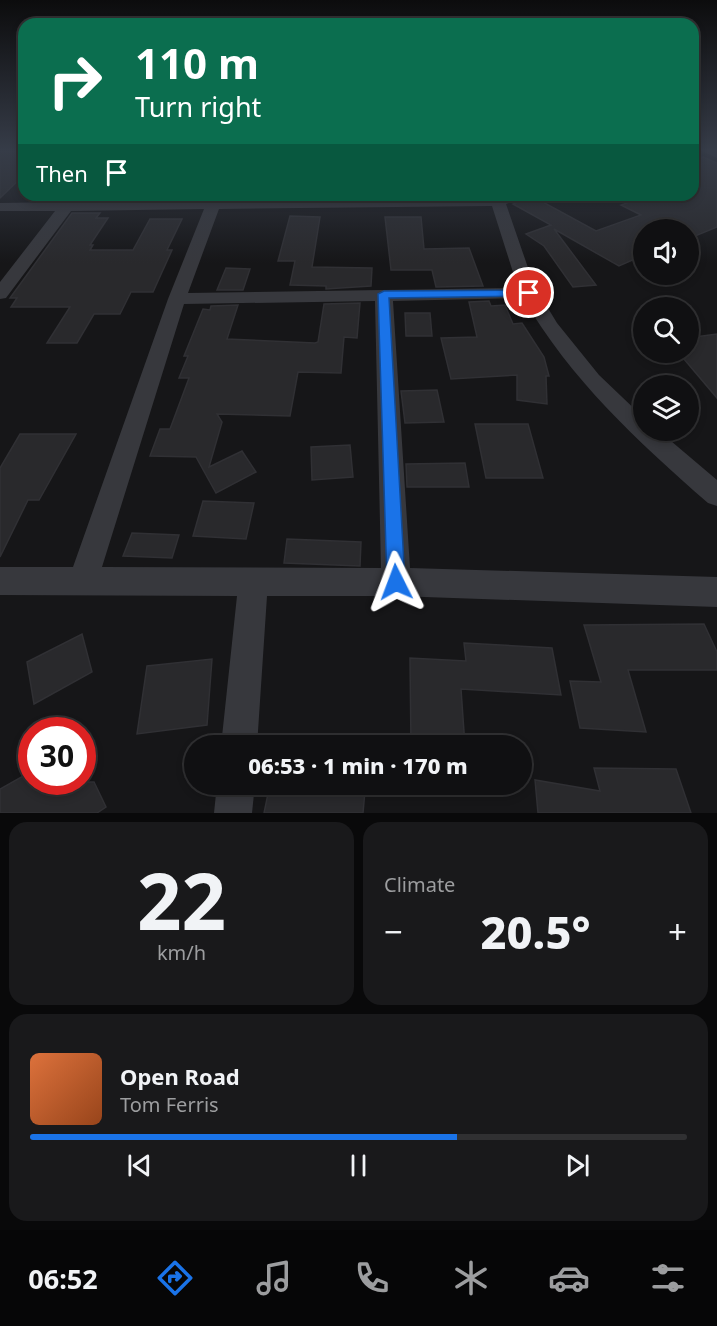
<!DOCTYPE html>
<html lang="en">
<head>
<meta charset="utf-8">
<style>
  body { margin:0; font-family:"Noto Sans",sans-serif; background:#19191b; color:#f1f3f6; height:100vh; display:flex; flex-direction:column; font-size:22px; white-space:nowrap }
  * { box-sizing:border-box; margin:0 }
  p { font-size:20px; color:#9c9d9f }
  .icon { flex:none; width:33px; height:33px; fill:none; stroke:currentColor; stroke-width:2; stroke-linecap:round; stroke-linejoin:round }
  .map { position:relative; height:813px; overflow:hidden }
  .drawer { display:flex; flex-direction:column; gap:9px; padding:9px; background:#09090a; flex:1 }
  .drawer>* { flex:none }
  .top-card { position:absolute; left:18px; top:18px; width:681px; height:183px; border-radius:18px; box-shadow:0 3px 9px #0003,0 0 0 2px #303032; background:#0b6e4f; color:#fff; overflow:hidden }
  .tools { position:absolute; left:633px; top:219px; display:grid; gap:12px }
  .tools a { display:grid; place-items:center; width:66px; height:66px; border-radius:50%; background:#101012; box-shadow:0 3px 9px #0003,0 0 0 2px #303032; font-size:30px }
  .speed { position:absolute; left:18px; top:717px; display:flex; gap:12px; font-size:30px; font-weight:700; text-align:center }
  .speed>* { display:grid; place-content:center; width:78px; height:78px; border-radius:50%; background:#101012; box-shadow:0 3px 9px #0003,0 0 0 2px #303032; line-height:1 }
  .speed .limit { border:9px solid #d22; background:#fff; color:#111 }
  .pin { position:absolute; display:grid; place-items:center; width:51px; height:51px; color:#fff; margin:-26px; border:3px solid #fff; border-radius:50%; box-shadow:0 2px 6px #0007 }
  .me { position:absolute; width:66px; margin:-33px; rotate:357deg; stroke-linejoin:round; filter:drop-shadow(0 0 4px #0008) }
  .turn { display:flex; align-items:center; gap:21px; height:126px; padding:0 18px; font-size:27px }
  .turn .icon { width:78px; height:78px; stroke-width:2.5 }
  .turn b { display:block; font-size:42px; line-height:51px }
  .then { display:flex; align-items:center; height:57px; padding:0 18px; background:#0003; gap:12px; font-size:22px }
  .big { font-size:45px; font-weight:800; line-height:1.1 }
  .drawer .widget { flex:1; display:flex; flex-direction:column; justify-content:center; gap:9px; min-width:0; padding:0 21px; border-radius:18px; background:#19191b }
  .drawer .dial { align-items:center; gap:0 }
  .dial b { font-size:78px; line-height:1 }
  .song { display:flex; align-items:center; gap:18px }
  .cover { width:72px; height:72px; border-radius:9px; background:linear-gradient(135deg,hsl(20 70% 55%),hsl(20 70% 35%)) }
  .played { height:6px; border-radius:3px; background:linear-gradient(90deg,#1a73e8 65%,#303032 65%) }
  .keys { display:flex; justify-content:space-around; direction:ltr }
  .heat { display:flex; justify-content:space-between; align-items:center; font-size:33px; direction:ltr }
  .drawer .tiles { flex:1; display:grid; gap:9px; grid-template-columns:1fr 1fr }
  .widget:last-child { grid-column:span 2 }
  .trip { position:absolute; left:184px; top:735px; width:348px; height:60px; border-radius:30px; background:#101012; box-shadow:0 3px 9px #0003,0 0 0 2px #303032; font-weight:800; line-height:60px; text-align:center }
  .tabs { display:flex; height:96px; justify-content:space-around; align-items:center; background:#060607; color:#9c9d9f }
  .tabs .icon { width:42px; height:42px }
  .tabs .active { color:#1a73e8 }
  .tabs b { font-size:27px; color:#f1f3f6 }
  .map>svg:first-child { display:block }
  .building { fill:#29292c; stroke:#303034; stroke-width:1.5 }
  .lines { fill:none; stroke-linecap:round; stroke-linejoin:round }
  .minor { fill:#37383d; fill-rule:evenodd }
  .route { fill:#1a73e8; stroke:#114b97; stroke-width:1.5 }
</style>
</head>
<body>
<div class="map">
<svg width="717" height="813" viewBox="0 0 717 813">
  <rect width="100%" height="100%" fill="#161618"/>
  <g class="building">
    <path d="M0,152H24V175L0,198Z"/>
    <path d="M703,157L717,163V227L688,239V230H644V255L619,266L554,229L596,285L573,287L544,246L526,234L551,225L513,204L532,196L596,231L641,215L621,205L649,195L657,199L668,195L675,197L693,195V161Z"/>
    <path d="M72,213H100L96,218H108L90,245H93L90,250H133L150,219H182L167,250H172L153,292H131L120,314H94L77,343H47L70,307H11L17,298H10Z"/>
    <path d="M290,216L320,217L312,267L372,268L371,286L326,289V286L290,285L295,261H278Z"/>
    <path d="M385,217H421L424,249L469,248L483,286L436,287L432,270H391Z"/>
    <path d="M226,268L250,269L243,290H217Z"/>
    <path d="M489,301L491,306L505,305L513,324L522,323L544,357L549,376H546L547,404L517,400V375L451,379L441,338L477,337L469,302Z"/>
    <path d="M360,303L357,338L344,337L341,373L298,372L290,416L217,414L222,422L209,467L242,451L256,472L216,493L196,457L150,456L160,429H170L189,378H179L188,356H184L203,309L210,310L211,306L238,305L227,339L315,343L318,342L324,304Z"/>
    <path d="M405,313H430L432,336H406Z"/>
    <path d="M717,334V398L678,352H688V338Z"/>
    <path d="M437,390L444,422L405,423L401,391Z"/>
    <path d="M475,424H528L543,478H486Z"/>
    <path d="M20,434H76L39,500H28L0,557V468Z"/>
    <path d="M350,445L353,477L312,480L311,447Z"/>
    <path d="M465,463L469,487H407L406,464Z"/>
    <path d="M203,501L254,503L246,539L193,536Z"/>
    <path d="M132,533L179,535L172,558L123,556Z"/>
    <path d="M287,539L361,542L360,566L284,563Z"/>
    <path d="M704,624L717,652V670H628L646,732L580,728L570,681L601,682L584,625Z"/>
    <path d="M82,634L92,672L34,704L27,662Z"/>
    <path d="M464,643L552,648L561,695L461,689L465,746H411L410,658L466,661Z"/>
    <path d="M212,659L207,725L137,734L147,666Z"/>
    <path d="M594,768L676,769L691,813H538L535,780L600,791Z"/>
    <path d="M32,771V782H94L106,807L97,813H0V789Z"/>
    <path d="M270,784H306L328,789V785L365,791L363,813H264Z"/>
  </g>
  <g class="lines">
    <g class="minor">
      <path d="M700,150H717V158Z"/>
      <path d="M486,195H530L506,204L534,285L557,323L599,375L644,418V430H658L717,480V506L708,503C637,441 571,380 523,298L393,301L410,568L717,577V607L396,596H267L257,746H221L237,596L0,595V567H73L168,299L204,209L71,211L6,298L0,299V282L55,211H0V203L62,202L71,195L77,196V202L488,198ZM492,206L518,288L188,293L219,209ZM375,301L381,568L102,567L184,304Z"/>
      <path d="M217,784H255L252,813H214Z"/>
    </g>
  </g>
  <linearGradient id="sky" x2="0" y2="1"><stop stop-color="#0c0c0d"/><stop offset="0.57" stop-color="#363c48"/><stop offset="1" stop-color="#363c48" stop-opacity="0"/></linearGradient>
  <rect width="717" height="263" fill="url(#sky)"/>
  <path class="route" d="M529,290L533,291V296L389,298L405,582L402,588L396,590L390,588L387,582L378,294L384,291Z"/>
</svg>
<div class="tools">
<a><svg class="icon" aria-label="sound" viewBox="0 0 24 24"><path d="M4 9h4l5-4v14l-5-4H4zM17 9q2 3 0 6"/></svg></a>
<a><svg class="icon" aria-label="search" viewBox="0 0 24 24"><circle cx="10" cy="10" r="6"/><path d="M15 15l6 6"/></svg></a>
<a><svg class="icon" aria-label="layers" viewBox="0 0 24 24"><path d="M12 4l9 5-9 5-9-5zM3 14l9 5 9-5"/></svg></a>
</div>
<div class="speed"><div class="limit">30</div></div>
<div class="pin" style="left:529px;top:293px;background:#d93025"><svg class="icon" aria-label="arrive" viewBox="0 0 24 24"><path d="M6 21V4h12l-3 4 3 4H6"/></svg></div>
<svg class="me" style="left:396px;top:582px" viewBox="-20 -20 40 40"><path d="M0-17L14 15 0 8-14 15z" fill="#1a73e8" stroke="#fff" stroke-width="4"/></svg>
<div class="trip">06:53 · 1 min · 170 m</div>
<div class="top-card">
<div class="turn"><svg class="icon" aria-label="right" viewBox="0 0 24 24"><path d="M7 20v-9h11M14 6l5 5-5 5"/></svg><div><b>110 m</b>Turn right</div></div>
<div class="then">Then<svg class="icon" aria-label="arrive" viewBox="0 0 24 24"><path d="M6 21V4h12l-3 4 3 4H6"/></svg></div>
</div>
</div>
<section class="drawer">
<div class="tiles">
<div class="widget dial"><b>22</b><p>km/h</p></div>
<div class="widget"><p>Climate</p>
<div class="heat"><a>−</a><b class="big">20.5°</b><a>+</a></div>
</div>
<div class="widget">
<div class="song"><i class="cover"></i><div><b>Open Road</b><p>Tom Ferris</p></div></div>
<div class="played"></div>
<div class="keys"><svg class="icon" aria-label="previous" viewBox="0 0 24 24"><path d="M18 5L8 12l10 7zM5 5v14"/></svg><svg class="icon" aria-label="pause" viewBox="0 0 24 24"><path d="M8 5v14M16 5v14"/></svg><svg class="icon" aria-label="next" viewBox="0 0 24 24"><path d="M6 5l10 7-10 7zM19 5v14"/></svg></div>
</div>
</div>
</section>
<nav class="tabs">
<b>06:52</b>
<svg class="icon active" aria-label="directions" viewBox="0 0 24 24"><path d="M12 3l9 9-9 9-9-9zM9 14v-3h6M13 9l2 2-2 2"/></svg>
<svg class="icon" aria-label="music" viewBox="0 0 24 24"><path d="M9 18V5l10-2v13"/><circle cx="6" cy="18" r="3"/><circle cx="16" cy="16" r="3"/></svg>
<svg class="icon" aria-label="phone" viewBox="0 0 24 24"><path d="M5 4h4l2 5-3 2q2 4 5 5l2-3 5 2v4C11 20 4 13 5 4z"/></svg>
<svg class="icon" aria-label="climate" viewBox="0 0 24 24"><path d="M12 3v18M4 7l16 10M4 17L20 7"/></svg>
<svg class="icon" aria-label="car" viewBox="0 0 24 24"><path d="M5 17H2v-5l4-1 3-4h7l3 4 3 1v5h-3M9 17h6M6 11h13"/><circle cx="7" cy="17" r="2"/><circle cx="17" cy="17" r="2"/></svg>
<svg class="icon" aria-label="filters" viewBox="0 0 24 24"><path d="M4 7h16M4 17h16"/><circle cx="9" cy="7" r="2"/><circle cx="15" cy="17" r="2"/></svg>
</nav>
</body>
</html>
